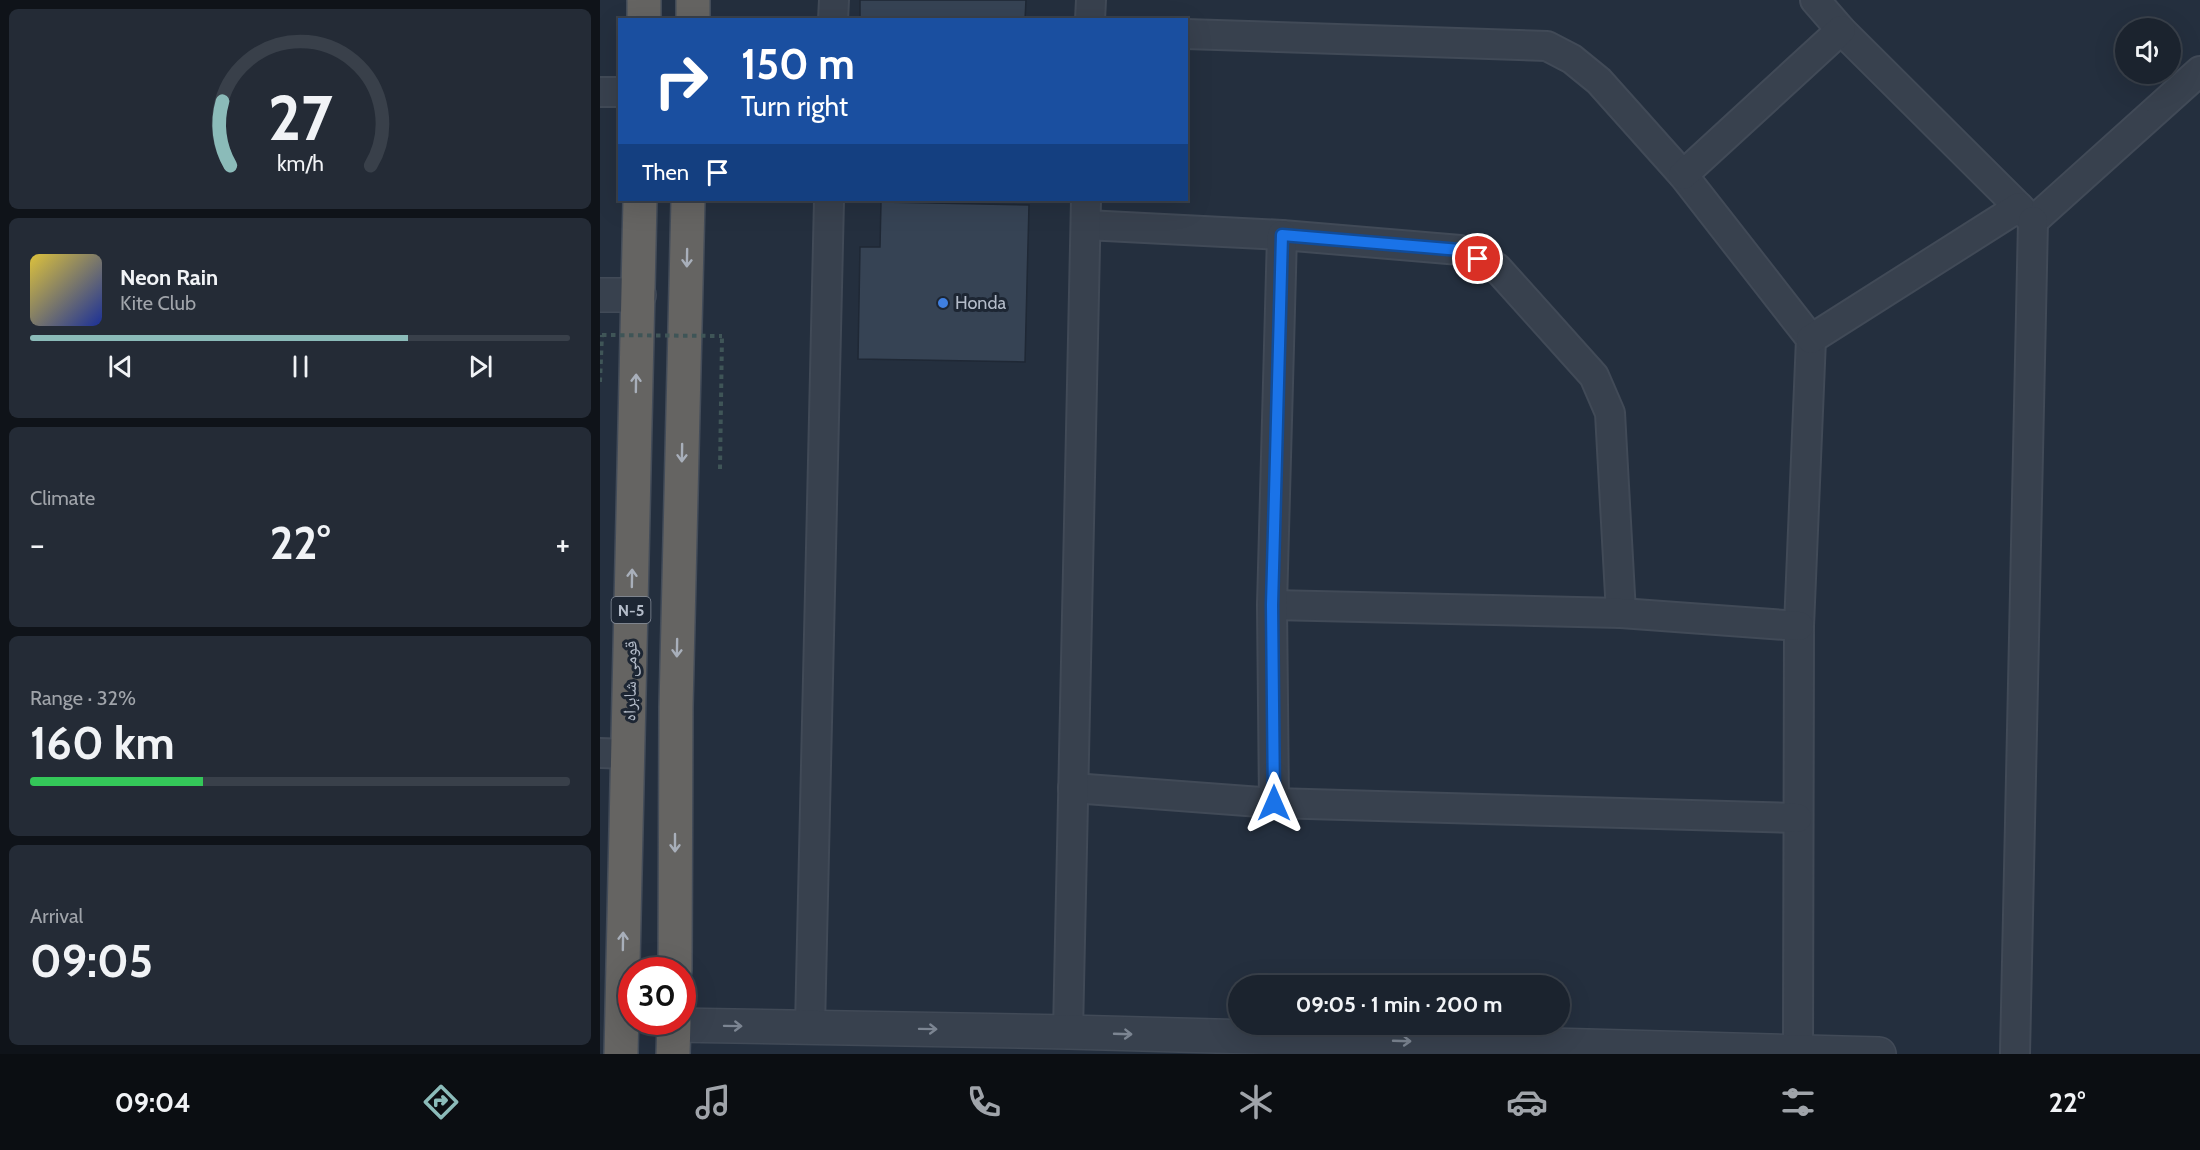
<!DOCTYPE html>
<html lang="en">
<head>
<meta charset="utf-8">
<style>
  body { margin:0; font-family:Cabin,"Noto Naskh Arabic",sans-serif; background:#242b36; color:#f1f3f6; height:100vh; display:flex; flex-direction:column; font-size:22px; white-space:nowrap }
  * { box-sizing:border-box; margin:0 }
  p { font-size:20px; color:#a0a4aa }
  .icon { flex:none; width:33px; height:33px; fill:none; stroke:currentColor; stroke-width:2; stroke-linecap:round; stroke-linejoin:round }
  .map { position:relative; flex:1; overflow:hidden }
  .sheet { display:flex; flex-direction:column; gap:9px; padding:9px; background:#0f1319; width:600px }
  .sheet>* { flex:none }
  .top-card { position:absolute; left:18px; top:18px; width:570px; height:183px; border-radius:0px; box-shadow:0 6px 24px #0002,0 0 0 2px #39404a; background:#1a4fa0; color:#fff; overflow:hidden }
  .tools { position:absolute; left:1515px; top:18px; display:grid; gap:12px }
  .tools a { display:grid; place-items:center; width:66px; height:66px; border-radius:50%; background:#1b232e; box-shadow:0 6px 24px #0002,0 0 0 2px #39404a; font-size:30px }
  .speed { position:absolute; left:18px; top:957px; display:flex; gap:12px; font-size:30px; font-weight:700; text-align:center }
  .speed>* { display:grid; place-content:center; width:78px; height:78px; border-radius:50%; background:#1b232e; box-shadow:0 6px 24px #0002,0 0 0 2px #39404a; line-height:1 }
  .speed .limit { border:9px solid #d22; background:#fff; color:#111 }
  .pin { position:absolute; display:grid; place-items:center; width:51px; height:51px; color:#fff; margin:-26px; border:3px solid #fff; border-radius:50%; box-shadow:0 2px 6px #0007 }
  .me { position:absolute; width:66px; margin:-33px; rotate:0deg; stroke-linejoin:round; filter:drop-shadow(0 0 4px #0008) }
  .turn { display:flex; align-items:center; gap:21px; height:126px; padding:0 24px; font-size:27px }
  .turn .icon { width:78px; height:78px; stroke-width:2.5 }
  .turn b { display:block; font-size:42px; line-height:51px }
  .then { display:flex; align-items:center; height:57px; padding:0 24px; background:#0003; gap:12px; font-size:22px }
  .big { font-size:45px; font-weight:800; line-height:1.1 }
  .sheet .tile { flex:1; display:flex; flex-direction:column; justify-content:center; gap:9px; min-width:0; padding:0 21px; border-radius:9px; background:#242b36 }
  .sheet .dial { align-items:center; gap:0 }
  .dial svg { height:156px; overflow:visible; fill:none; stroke:#39404a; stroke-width:7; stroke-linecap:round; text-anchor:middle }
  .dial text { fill:#f1f3f6; stroke:none }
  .song { display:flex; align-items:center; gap:18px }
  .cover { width:72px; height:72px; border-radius:9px; background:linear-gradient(135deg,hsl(50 70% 55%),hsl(230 70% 35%)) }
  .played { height:6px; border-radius:3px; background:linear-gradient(90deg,#8bbbb9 70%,#39404a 70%) }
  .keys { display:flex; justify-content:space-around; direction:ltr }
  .heat { display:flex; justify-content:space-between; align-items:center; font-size:33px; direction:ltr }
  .charge { height:9px; border-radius:4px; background:linear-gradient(90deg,#34c759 32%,#39404a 0) }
  .trip { position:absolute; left:628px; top:975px; width:342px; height:60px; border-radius:30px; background:#1b232e; box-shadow:0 6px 24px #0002,0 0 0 2px #39404a; font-weight:800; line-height:60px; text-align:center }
  .tab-bar { display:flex; height:96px; justify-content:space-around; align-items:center; background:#0b0e12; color:#a0a4aa }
  .tab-bar .icon { width:42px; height:42px }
  .tab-bar .current { color:#8bbbb9 }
  .tab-bar b { font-size:27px; color:#f1f3f6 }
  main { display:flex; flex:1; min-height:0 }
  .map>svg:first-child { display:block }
  .building { fill:#364354; stroke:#1f2835; stroke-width:1.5 }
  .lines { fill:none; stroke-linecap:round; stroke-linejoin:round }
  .minor-casing { stroke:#414a57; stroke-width:32 }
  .tertiary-casing { stroke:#414a57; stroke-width:36 }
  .trunk-casing { stroke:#434c59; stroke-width:36 }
  .path { stroke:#3f5557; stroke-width:4; stroke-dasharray:4.5 4.5; stroke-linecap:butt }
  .minor { stroke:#38414e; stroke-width:28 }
  .tertiary { stroke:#38414e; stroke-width:33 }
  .trunk { stroke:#656462; stroke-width:33 }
  .path-bridge { stroke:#3f5557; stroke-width:4; stroke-dasharray:4.5 4.5; stroke-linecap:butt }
  .oneway { stroke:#a8afba }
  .oneway2 { stroke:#7c8592 }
  .route-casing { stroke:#114b97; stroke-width:15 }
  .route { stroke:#1a73e8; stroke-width:10 }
  .shop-dot { fill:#3f7fe0; stroke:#1d2633; stroke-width:2 }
  .labels { text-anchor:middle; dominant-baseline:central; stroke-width:6; stroke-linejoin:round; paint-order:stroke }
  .shield { fill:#1d2633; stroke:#878f9c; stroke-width:1.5 }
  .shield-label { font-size:16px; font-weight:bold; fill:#b4bcc9 }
  .poi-label { font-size:18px; fill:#b4bcc9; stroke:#1d2633; text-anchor:start }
  .street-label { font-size:18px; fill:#b4bcc9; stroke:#1d2633 }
</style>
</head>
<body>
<main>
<section class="sheet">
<div class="tile dial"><svg viewBox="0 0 100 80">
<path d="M14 69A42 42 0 1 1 86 69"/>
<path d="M14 69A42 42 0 0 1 10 36" stroke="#8bbbb9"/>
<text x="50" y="56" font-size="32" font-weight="700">27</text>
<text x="50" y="72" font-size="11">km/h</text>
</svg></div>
<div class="tile">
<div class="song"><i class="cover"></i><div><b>Neon Rain</b><p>Kite Club</p></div></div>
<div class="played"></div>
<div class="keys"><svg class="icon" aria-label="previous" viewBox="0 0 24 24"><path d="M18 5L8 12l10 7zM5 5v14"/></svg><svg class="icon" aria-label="pause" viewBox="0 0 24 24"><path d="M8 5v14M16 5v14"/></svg><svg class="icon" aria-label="next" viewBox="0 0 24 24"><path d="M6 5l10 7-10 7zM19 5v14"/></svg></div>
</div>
<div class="tile"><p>Climate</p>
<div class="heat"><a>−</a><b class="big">22°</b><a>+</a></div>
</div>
<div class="tile"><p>Range · 32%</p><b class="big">160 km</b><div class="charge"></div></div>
<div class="tile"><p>Arrival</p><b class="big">09:05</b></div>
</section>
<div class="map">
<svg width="1600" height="1054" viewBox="0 0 1600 1054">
  <rect width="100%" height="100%" fill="#242f3e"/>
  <g class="building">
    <path d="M260,0H426L425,20H260Z"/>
    <path d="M281,202L429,205L425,362L258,359L260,247H280Z"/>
  </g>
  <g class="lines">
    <defs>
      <g id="minor">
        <path d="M1215,0L1241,30L1433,221L1600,71"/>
        <path d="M233,20L234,0"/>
        <path d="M490,20L491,0"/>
        <path d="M586,34L947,46L972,59L999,81L1083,175L1211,339L1199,626L1198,1052"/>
        <path d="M0,92H20"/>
        <path d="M1083,175L1241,30"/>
        <path d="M486,225L682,235L860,250L897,268L994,376L1010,413L1021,613"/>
        <path d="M1211,339L1419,207"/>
        <path d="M672,605L1021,613L1199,626"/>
        <path d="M0,753L28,754"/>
        <path d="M473,788L674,803L1197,818"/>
        <path d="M674,803L672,605L682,235"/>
        <path d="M210,1027L229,200"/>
        <path d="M468,1032L486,200"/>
        <path d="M1415,1054L1433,221"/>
      </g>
      <g id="tertiary">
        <path d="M0,295H39"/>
        <path d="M74,1025L468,1032L1279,1054"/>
      </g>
      <g id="trunk">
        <path d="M44,20V0"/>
        <path d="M93,20V0"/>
        <path d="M75,970L76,707L88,200"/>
        <path d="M21,1054L40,200"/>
        <path d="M73,1054L74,1022"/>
      </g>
    </defs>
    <use href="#minor" class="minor-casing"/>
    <use href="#tertiary" class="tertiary-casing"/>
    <use href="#trunk" class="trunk-casing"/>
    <g class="path">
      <path d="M0,382L2,335"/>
      <path d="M120,469L122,336"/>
    </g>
    <use href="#minor" class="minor"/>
    <use href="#tertiary" class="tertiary"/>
    <use href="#trunk" class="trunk"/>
    <path class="path-bridge" d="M2,335L122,336"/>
  </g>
  <defs><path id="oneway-shaft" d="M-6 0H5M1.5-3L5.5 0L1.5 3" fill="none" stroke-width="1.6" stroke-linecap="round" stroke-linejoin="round" transform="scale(1.5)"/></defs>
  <g class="oneway">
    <use href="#oneway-shaft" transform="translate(87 258) rotate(91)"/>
    <use href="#oneway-shaft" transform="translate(36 383) rotate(-89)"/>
    <use href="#oneway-shaft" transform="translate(82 453) rotate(91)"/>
    <use href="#oneway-shaft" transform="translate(32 578) rotate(-89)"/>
    <use href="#oneway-shaft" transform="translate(77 648) rotate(91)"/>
    <use href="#oneway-shaft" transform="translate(75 843) rotate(90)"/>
    <use href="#oneway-shaft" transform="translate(23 941) rotate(-89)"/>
  </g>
  <g class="oneway2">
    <use href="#oneway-shaft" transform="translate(133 1026) rotate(1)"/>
    <use href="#oneway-shaft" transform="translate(328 1029) rotate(1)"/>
    <use href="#oneway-shaft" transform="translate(523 1034) rotate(2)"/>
    <use href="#oneway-shaft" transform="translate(802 1041) rotate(2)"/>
  </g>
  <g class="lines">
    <defs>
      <path id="route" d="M674,803L672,605L682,235L860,250L878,259"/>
    </defs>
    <use href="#route" class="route-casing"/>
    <use href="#route" class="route"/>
  </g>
  <circle class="shop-dot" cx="343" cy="303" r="6"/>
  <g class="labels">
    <rect class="shield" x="11.5" y="597" width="39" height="26" rx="4.5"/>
    <g class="shield-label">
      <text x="31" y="610">N-5</text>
    </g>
    <g class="poi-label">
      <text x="355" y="303">Honda</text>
    </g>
    <g class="street-label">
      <text transform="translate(30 681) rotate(-89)">قومی شاہراہ</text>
    </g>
  </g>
</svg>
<div class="tools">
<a><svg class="icon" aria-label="sound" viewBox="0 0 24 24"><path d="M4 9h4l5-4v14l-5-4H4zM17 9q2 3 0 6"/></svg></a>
</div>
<div class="speed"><div class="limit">30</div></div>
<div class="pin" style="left:878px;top:259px;background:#d93025"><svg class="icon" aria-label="arrive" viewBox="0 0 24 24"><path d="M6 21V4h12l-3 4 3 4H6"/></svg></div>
<svg class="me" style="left:674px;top:803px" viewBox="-20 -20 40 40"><path d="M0-17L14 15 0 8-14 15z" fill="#1a73e8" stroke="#fff" stroke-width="4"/></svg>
<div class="trip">09:05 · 1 min · 200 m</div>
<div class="top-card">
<div class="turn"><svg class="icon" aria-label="right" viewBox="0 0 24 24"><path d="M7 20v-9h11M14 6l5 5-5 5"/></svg><div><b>150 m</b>Turn right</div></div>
<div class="then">Then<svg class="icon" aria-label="arrive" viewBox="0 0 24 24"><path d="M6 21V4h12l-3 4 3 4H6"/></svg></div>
</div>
</div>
</main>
<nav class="tab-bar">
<b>09:04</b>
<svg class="icon current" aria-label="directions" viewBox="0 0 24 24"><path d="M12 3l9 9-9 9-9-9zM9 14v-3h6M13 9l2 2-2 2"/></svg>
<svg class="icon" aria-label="music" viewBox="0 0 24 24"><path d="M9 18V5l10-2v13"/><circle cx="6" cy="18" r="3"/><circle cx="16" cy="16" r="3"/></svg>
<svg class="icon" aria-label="phone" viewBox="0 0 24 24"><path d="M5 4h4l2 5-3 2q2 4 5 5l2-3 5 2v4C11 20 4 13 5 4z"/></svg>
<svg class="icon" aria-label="climate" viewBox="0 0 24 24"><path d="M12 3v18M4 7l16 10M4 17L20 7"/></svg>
<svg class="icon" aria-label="car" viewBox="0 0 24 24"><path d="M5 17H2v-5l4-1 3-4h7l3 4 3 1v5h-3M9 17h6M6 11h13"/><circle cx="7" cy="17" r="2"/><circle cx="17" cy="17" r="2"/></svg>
<svg class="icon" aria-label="filters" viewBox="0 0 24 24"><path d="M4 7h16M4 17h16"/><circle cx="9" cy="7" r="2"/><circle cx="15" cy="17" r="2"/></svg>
<b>22°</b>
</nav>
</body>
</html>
